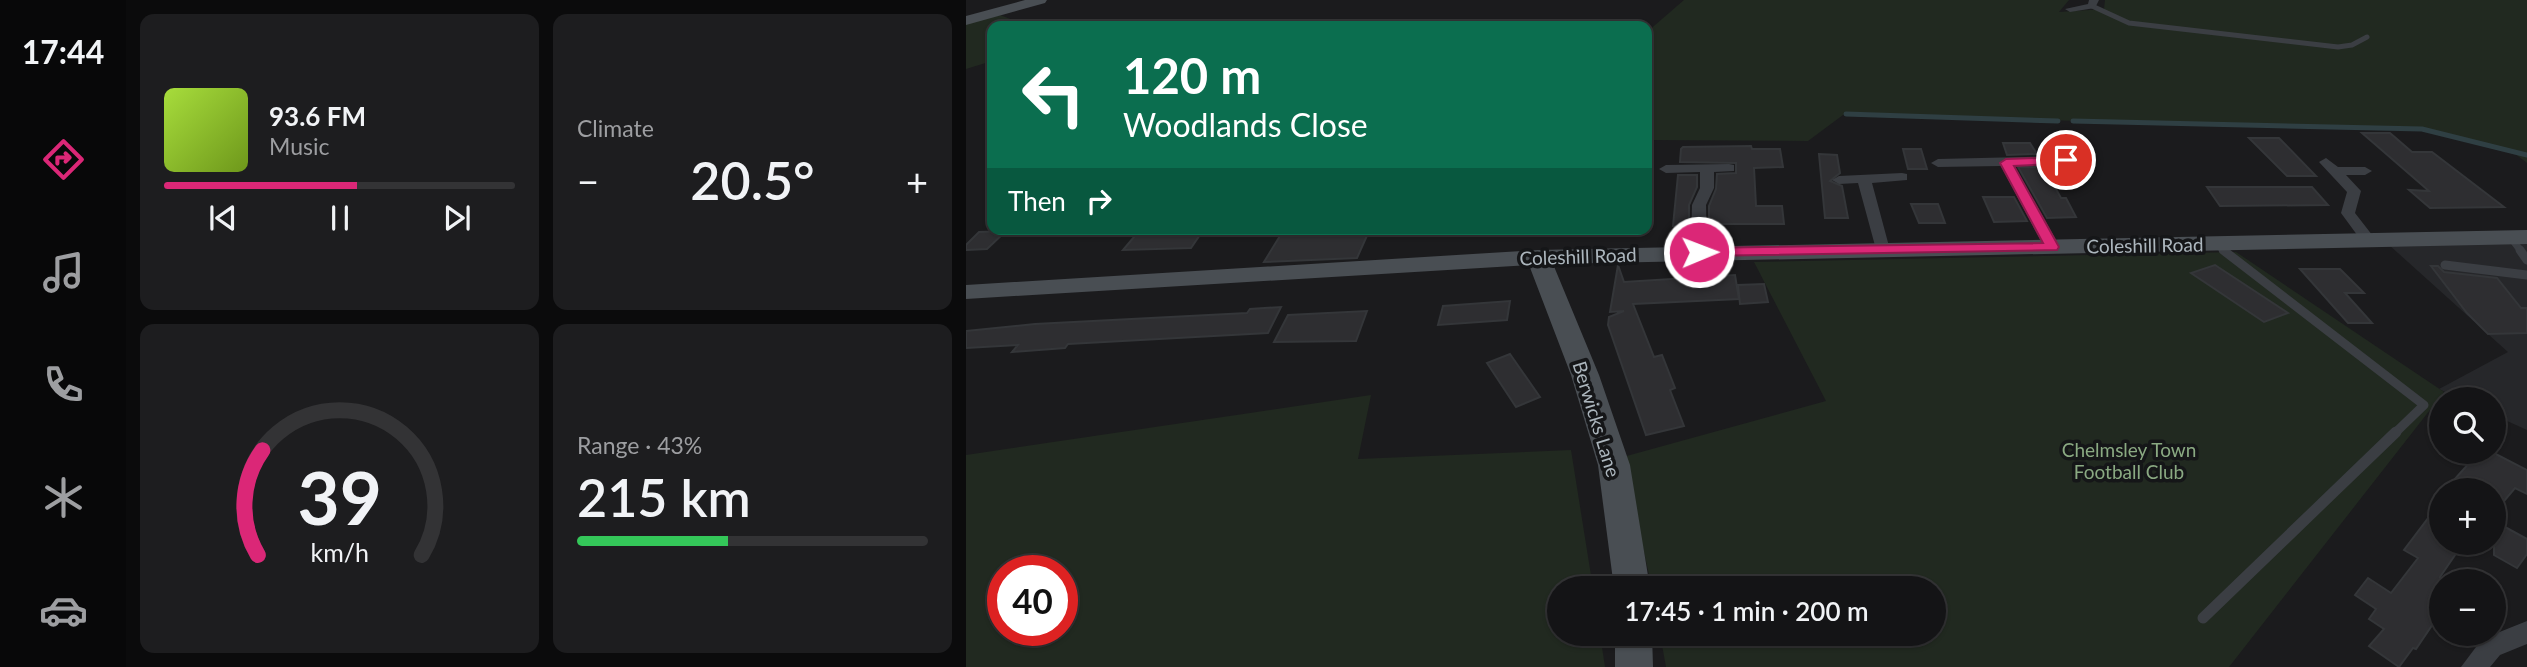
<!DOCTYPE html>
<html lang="en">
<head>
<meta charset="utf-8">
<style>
  body { margin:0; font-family:Lato,sans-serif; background:#1d1d1f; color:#f1f3f6; height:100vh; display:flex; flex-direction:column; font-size:26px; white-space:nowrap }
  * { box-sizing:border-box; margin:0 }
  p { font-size:23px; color:#9d9ea1 }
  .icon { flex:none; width:38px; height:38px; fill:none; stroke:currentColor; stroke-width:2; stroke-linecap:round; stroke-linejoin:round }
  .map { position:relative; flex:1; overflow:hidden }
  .drawer { display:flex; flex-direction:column; gap:14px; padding:14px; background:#0b0b0c; width:840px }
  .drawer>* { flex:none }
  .hud { position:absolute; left:21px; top:21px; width:665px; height:214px; border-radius:14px; box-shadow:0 2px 5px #0004,0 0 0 2px #333335; background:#0b6e4f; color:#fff; overflow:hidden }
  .controls { position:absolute; left:1463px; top:387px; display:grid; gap:14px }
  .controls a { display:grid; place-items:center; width:77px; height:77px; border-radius:50%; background:#141416; box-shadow:0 2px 5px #0004,0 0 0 2px #333335; font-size:35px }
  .speed { position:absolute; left:21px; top:555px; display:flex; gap:14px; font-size:35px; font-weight:700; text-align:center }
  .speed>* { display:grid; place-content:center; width:91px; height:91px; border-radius:50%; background:#141416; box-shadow:0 2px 5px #0004,0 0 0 2px #333335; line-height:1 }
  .speed .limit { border:10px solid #d22; background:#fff; color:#111 }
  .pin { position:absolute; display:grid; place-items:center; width:60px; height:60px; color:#fff; margin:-30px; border:4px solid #fff; border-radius:50%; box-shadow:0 2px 7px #0007 }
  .me { position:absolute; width:77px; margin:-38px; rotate:89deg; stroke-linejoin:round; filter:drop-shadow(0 0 5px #0008) }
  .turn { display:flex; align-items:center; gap:24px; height:147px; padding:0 21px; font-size:32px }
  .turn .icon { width:91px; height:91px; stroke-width:2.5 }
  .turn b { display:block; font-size:49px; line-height:60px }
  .then { display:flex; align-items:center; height:66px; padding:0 21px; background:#0003; gap:14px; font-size:26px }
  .big { font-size:52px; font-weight:600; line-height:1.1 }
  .drawer .widget { flex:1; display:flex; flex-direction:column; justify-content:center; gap:10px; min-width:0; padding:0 24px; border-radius:14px; background:#1d1d1f }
  .drawer .dial { align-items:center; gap:0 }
  .dial svg { height:182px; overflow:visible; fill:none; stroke:#333335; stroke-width:7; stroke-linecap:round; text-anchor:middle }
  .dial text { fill:#f1f3f6; stroke:none }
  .song { display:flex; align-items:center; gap:21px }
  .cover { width:84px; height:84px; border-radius:10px; background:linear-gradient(135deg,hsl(80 70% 55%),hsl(80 70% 35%)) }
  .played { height:7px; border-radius:4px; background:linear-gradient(90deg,#db2777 55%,#333335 55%) }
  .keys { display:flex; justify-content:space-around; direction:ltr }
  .heat { display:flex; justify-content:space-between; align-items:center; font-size:38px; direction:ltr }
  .charge { height:10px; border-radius:5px; background:linear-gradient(90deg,#34c759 43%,#333335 0) }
  .drawer .tiles { flex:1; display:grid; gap:14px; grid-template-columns:repeat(2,1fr) }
  .trip { position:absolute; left:581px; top:576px; width:399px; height:70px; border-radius:35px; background:#141416; box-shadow:0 2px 5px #0004,0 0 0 2px #333335; font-weight:600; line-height:70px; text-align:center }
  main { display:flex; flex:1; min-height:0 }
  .tabs { display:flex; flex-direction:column; width:126px; justify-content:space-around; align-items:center; background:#080809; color:#9d9ea1 }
  .tabs .icon { width:49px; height:49px }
  .tabs .current { color:#db2777 }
  .tabs b { font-size:32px; color:#f1f3f6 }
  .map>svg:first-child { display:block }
  .built { fill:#26272a }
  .green { fill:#212920; fill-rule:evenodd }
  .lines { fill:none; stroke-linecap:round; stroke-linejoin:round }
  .stream { stroke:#2f3f43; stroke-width:5 }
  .building { fill:#2e2e31; stroke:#343639; stroke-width:2 }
  .lane-far3 { stroke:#3b3e43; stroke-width:5 }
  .lane-far2 { stroke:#3b3e43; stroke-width:7 }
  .lane-far1 { stroke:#3b3e43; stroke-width:9 }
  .lane { stroke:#3b3e43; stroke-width:11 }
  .street { fill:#3b3e43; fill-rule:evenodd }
  .secondary { fill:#494e53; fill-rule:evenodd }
  .route { fill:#db2777; stroke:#8e194d; stroke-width:2 }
  .labels { text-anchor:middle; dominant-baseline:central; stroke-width:7; stroke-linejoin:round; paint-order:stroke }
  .street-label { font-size:19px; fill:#acb6bd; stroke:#151618 }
  .park-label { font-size:19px; fill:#8aa982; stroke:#151618 }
</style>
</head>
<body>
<main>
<nav class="tabs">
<b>17:44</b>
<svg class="icon current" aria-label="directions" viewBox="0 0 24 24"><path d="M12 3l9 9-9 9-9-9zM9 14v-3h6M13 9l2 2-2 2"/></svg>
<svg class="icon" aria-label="music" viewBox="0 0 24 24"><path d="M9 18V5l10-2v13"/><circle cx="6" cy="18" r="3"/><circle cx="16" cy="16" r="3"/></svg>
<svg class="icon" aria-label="phone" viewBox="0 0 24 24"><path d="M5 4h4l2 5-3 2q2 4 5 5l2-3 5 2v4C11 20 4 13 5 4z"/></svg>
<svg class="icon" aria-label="climate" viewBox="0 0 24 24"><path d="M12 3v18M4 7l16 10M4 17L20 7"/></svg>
<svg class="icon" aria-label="car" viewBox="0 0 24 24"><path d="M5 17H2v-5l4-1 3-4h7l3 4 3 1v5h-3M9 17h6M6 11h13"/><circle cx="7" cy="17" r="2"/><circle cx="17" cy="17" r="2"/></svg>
</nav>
<section class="drawer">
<div class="tiles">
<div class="widget">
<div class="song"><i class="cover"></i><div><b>93.6 FM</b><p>Music</p></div></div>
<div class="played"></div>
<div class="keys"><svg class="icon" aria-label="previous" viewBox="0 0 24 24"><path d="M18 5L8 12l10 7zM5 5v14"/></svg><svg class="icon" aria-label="pause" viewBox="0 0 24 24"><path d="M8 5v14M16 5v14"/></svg><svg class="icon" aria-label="next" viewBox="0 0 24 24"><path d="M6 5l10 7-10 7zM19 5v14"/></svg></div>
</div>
<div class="widget"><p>Climate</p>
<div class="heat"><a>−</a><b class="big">20.5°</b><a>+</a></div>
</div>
<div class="widget dial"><svg viewBox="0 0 100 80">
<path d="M14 69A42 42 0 1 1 86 69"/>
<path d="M14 69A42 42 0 0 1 16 23" stroke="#db2777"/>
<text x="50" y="56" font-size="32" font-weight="700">39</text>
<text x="50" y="72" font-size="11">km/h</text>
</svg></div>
<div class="widget"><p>Range · 43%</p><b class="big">215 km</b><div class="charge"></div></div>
</div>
</section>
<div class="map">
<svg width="1561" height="667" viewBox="0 0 1561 667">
  <rect width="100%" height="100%" fill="#1b1b1d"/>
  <path class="built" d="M1422,244H1561V430L1528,415V399H1493L1473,389L1542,352Z"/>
  <g class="green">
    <path d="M718,0H1103L1093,12L1138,9L1139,0H1561V163L1543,149L1455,129L1111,121L881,112L842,141L681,140V32Z"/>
    <path d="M34,15L62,26H26V61L0,69V24Z"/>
    <path d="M1270,252L1478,392L1263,667H700L694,634H968V588H686L657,457L860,401L788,262Z"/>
    <path d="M405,395L392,459L605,450L627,588H593V634H634L639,667H0V455ZM37,570H96V630H37Z"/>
  </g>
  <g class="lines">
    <g class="stream">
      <path d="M880,114L1092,121"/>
      <path d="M1107,121L1456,129L1561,155"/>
    </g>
  </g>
  <g class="building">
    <path d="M1396,133H1424L1446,152H1466L1538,207L1464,208L1443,190L1463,191Z"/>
    <path d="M1283,138H1313L1350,176H1321Z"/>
    <path d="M1037,143H1064L1071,154L1041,155Z"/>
    <path d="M785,146L786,149H814L817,167L788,168L790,206H816L818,224H743V206L750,189L751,174L770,173V163L714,162L715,149L717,147Z"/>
    <path d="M937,149H955L961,169H942Z"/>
    <path d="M853,154L871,155L874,173L864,181L876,186L882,218H859Z"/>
    <path d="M1052,167H1078L1095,198H1100L1110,217L1081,218Z"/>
    <path d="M712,175H731V187L723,205V226H707Z"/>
    <path d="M1241,187H1346L1362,205L1254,206Z"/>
    <path d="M1017,197H1048L1061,221L1028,222Z"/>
    <path d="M945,204H972L979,223H953Z"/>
    <path d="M238,229L225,248L157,250L173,231Z"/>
    <path d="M359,229H404L391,258L298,262L317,231Z"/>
    <path d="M40,231L21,249L0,250V245L13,232Z"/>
    <path d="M652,265L658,282L769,275L773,299L667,304L688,357L696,355L709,388L704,390L718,426L680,435L642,325L643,317L658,311L644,312Z"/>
    <path d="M1249,265L1322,313L1298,322L1225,273Z"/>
    <path d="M1465,266H1472L1478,272L1531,278L1555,308H1561V333L1522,334L1501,313Z"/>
    <path d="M1334,269H1374L1398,293H1379L1406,323H1382Z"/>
    <path d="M798,284L802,302L774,304L772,285Z"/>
    <path d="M544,301L541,320L472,325L477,306Z"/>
    <path d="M315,307L302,333L102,344L99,348L46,352L52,345L0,348V331L69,324L281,313L284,309Z"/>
    <path d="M401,311L390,341L308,342L322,315Z"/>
    <path d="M544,354L574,397L550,407L521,363Z"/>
    <path d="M1513,452H1526L1561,470V494L1549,488L1528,513V490H1479Z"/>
    <path d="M1475,501V542H1498L1474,577L1475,612L1450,649L1447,648L1433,667L1403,646L1418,629L1403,619L1410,609L1389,595L1402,578L1425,593L1452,558L1438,550Z"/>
    <path d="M1528,521L1561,539V554L1551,568L1528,555Z"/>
  </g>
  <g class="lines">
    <path class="lane-far3" d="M1126,6L1163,23L1372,47L1386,45L1401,37"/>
    <g class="lane-far2">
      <path d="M1545,238L1555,251"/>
      <path d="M1250,244L1260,251"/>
    </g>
    <g class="lane-far1">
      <path d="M1257,250L1458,405L1429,433"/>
      <path d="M1554,250L1561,260"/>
      <path d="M1479,265L1561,275"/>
    </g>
    <path class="lane" d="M1237,618L1430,432"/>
    <g class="street">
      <path d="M1123,0H1133L1129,8L1104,12L1099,9L1122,4Z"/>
      <path d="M1100,156L1105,157V163L1048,165L1094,247L1086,252L1078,247L1035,166L972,167L965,163L972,159Z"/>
      <path d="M1360,158L1372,167H1399L1406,171L1399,175H1380L1395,191L1389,213L1410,240L1407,243H1397L1375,213L1381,192L1353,162Z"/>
      <path d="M763,164L768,165V171L748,172V188L740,205L741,252L733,257L728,255L725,252L726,205L734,188V172L700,173L693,169L700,165Z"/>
      <path d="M936,173L941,174V180L906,183L924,250L921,253H911L892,183L873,184L866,180L873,176Z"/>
      <path d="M1561,621V644L1534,655L1524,667H1495L1516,639Z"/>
    </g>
    <g class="secondary">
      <path d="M59,0H81L79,3L0,25V16Z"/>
      <path d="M1561,230V244L587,264L633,375L664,465L684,588H648L632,465L605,375L563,265L0,299V285L572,250Z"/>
      <path d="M649,634H686L687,667H649Z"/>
    </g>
  </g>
  <path class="route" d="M1100,157L1106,160L1104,163L1048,166L1093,247L1091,250L733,256L726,252L733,248L1077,243L1034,163L1040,159Z"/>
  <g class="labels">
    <g class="street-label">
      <text transform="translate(1179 245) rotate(-1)">Coleshill Road</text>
      <text transform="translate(612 256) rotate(-2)">Coleshill Road</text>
      <text transform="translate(631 419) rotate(73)">Berwicks Lane</text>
    </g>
    <g class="park-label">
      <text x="1163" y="449">Chelmsley Town<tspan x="1163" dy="22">Football Club</tspan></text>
    </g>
  </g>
</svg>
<div class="controls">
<a><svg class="icon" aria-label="search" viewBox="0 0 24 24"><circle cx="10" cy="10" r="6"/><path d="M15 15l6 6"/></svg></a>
<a>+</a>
<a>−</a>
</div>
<div class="speed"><div class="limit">40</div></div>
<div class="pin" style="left:1100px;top:160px;background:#d93025"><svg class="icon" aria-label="arrive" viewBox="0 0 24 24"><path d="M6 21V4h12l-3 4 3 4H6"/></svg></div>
<svg class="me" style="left:733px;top:252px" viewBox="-20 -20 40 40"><circle r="17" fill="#db2777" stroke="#fff" stroke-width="3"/><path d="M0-11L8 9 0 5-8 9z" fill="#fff"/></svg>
<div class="trip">17:45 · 1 min · 200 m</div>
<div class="hud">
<div class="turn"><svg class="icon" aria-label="left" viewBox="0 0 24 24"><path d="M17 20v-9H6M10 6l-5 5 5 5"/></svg><div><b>120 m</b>Woodlands Close</div></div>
<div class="then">Then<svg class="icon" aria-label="right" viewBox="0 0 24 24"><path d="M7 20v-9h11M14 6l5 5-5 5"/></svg></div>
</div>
</div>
</main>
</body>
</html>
